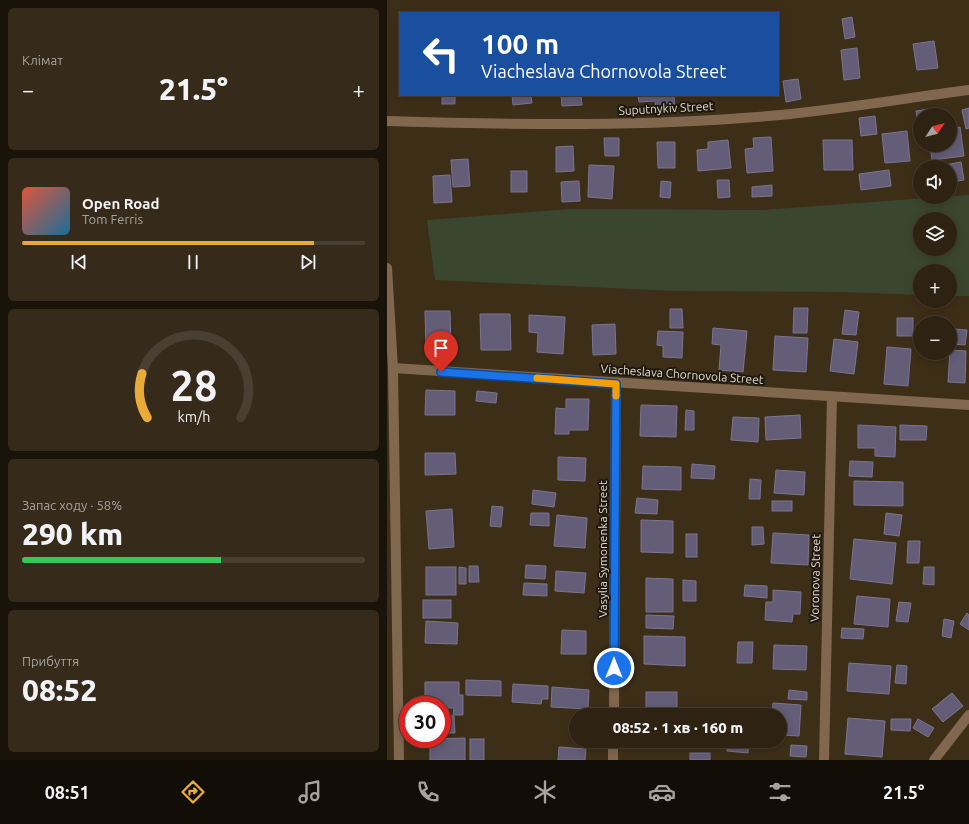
<!DOCTYPE html>
<html lang="uk">
<head>
<meta charset="utf-8">
<style>
  body { margin:0; font-family:Ubuntu,sans-serif; background:#362a1b; color:#f1f3f6; height:100vh; display:flex; flex-direction:column; font-size:15px; white-space:nowrap }
  * { box-sizing:border-box; margin:0 }
  p { font-size:13px; color:#a7a49f }
  .icon { flex:none; width:22px; height:22px; fill:none; stroke:currentColor; stroke-width:2; stroke-linecap:round; stroke-linejoin:round }
  .map { position:relative; flex:1; overflow:hidden }
  .details { display:flex; flex-direction:column; gap:8px; padding:8px; background:#19130a; width:387px }
  .details>* { flex:none }
  .hud { position:absolute; left:12px; top:12px; width:380px; height:84px; border-radius:0px; box-shadow:0 2px 10px #0003,0 0 0 1px #493f32; background:#1a4fa0; color:#fff; overflow:hidden }
  .needle { width:26px; rotate:54deg }
  .tools { position:absolute; left:526px; top:108px; display:grid; gap:8px }
  .tools a { display:grid; place-items:center; width:44px; height:44px; border-radius:50%; background:#2e2212; box-shadow:0 2px 10px #0003,0 0 0 1px #493f32; font-size:20px }
  .speed { position:absolute; left:12px; top:696px; display:flex; gap:8px; font-size:20px; font-weight:700; text-align:center }
  .speed>* { display:grid; place-content:center; width:52px; height:52px; border-radius:50%; background:#2e2212; box-shadow:0 2px 10px #0003,0 0 0 1px #493f32; line-height:1 }
  .speed .limit { border:6px solid #d22; background:#fff; color:#111 }
  .pin { position:absolute; display:grid; place-items:center; width:34px; height:34px; color:#fff; margin:-41px -17px; border-radius:50% 50% 50% 0; rotate:-45deg; box-shadow:0 0 4px #0007 }
  .pin .icon { rotate:45deg }
  .me { position:absolute; width:44px; margin:-22px; rotate:0deg; stroke-linejoin:round; filter:drop-shadow(0 0 3px #0008) }
  .turn { display:flex; align-items:center; gap:14px; height:84px; padding:0 16px; font-size:18px }
  .turn .icon { width:52px; height:52px; stroke-width:2.5 }
  .turn b { display:block; font-size:28px; line-height:34px }
  .big { font-size:30px; font-weight:800; line-height:1.1 }
  .details .tile { flex:1; display:flex; flex-direction:column; justify-content:center; gap:6px; min-width:0; padding:0 14px; border-radius:6px; background:#362a1b }
  .details .dial { align-items:center; gap:0 }
  .dial svg { height:104px; overflow:visible; fill:none; stroke:#493f32; stroke-width:7; stroke-linecap:round; text-anchor:middle }
  .dial text { fill:#f1f3f6; stroke:none }
  .song { display:flex; align-items:center; gap:12px }
  .cover { width:48px; height:48px; border-radius:6px; background:linear-gradient(135deg,hsl(10 70% 55%),hsl(200 70% 35%)) }
  .played { height:4px; border-radius:2px; background:linear-gradient(90deg,#e9ab38 85%,#493f32 85%) }
  .keys { display:flex; justify-content:space-around; direction:ltr }
  .heat { display:flex; justify-content:space-between; align-items:center; font-size:22px; direction:ltr }
  .charge { height:6px; border-radius:3px; background:linear-gradient(90deg,#34c759 58%,#493f32 0) }
  .trip { position:absolute; left:182px; top:708px; width:218px; height:40px; border-radius:20px; background:#2e2212; box-shadow:0 2px 10px #0003,0 0 0 1px #493f32; font-weight:800; line-height:40px; text-align:center }
  .tabs { display:flex; height:64px; justify-content:space-around; align-items:center; background:#120e07; color:#a7a49f }
  .tabs .icon { width:28px; height:28px }
  .tabs .active { color:#e9ab38 }
  .tabs b { font-size:18px; color:#f1f3f6 }
  main { display:flex; flex:1; min-height:0 }
  .map>svg:first-child { display:block }
  .green { fill:#3b462f; fill-rule:evenodd }
  .building { fill:#635d77; stroke:#7a7590 }
  .lines { fill:none; stroke-linecap:round; stroke-linejoin:round }
  .minor { stroke:#82674f; stroke-width:10 }
  .route-casing { stroke:#114b97; stroke-width:10 }
  .route { stroke:#1a73e8; stroke-width:7 }
  .slow { stroke:#f59e0b; stroke-width:7 }
  .labels { text-anchor:middle; dominant-baseline:central; stroke-width:4; stroke-linejoin:round; paint-order:stroke }
  .street-label { font-size:12px; fill:#e2d8cb; stroke:#1e180e }
</style>
</head>
<body>
<main>
<section class="details">
<div class="tile"><p>Клімат</p>
<div class="heat"><a>−</a><b class="big">21.5°</b><a>+</a></div>
</div>
<div class="tile">
<div class="song"><i class="cover"></i><div><b>Open Road</b><p>Tom Ferris</p></div></div>
<div class="played"></div>
<div class="keys"><svg class="icon" aria-label="previous" viewBox="0 0 24 24"><path d="M18 5L8 12l10 7zM5 5v14"/></svg><svg class="icon" aria-label="pause" viewBox="0 0 24 24"><path d="M8 5v14M16 5v14"/></svg><svg class="icon" aria-label="next" viewBox="0 0 24 24"><path d="M6 5l10 7-10 7zM19 5v14"/></svg></div>
</div>
<div class="tile dial"><svg viewBox="0 0 100 80">
<path d="M14 69A42 42 0 1 1 86 69"/>
<path d="M14 69A42 42 0 0 1 10 35" stroke="#e9ab38"/>
<text x="50" y="56" font-size="32" font-weight="700">28</text>
<text x="50" y="72" font-size="11">km/h</text>
</svg></div>
<div class="tile"><p>Запас ходу · 58%</p><b class="big">290 km</b><div class="charge"></div></div>
<div class="tile"><p>Прибуття</p><b class="big">08:52</b></div>
</section>
<div class="map">
<svg width="582" height="760" viewBox="0 0 582 760">
  <rect width="100%" height="100%" fill="#3d2e18"/>
  <path class="green" d="M582,195V296H563V271H533V295L458,292L289,291L48,280L40,220L184,209L374,210ZM533,219H563V249H533Z"/>
  <g class="building">
    <path d="M465,17L468,37L458,39L455,19Z"/>
    <path d="M547,41L551,68L530,70L526,44Z"/>
    <path d="M470,48L473,78L457,80L454,50Z"/>
    <path d="M411,79L414,99L399,102L396,81Z"/>
    <rect x="55" y="95" width="13" height="9"/>
    <path d="M125,95H144L145,103L126,105Z"/>
    <path d="M174,95H194L195,105L175,106Z"/>
    <path d="M251,95H287L288,108L269,110L268,101L252,102Z"/>
    <path d="M582,108V128L579,129L575,110Z"/>
    <path d="M542,109L543,115H533L532,128L529,111Z"/>
    <path d="M488,116L490,134L474,136L472,118Z"/>
    <path d="M573,127L577,156L545,160L543,145H563V129Z"/>
    <path d="M520,131L523,161L498,163L495,134Z"/>
    <path d="M384,137L386,171L360,173L358,149L367,148L366,138Z"/>
    <path d="M217,138H232V156H218Z"/>
    <path d="M341,140L344,168L311,171L310,150L321,149V142Z"/>
    <path d="M436,140H465L466,170H437Z"/>
    <path d="M270,142H288V168H271Z"/>
    <path d="M186,146L187,171L169,172V147Z"/>
    <path d="M81,159L83,186L66,187L64,160Z"/>
    <path d="M574,162L577,180L563,182V167H558V165Z"/>
    <path d="M202,165L227,166L225,199L201,197Z"/>
    <path d="M502,170L504,186L474,190L472,174Z"/>
    <rect x="124" y="171" width="16" height="21"/>
    <path d="M63,175L65,202L47,203L46,176Z"/>
    <path d="M330,180H342L343,197L331,198Z"/>
    <path d="M192,181L193,201L175,202L174,182Z"/>
    <path d="M274,181L284,182L283,198L273,197Z"/>
    <path d="M385,185V196L365,197V187Z"/>
    <path d="M407,308H421L420,333H406Z"/>
    <path d="M283,309H295L296,328H283Z"/>
    <path d="M458,310L472,312L469,335L455,334Z"/>
    <path d="M38,311H63L64,348H39Z"/>
    <path d="M93,314H123L124,350H94Z"/>
    <path d="M142,315L178,317L176,354L150,352L151,333L142,332Z"/>
    <rect x="510" y="318" width="16" height="18"/>
    <path d="M228,324L229,354L206,355L205,325Z"/>
    <path d="M326,328L360,331L356,372L332,370L334,345L325,344Z"/>
    <path d="M568,329L580,330L578,345L566,344Z"/>
    <path d="M271,331L296,332L295,358L276,357V346L270,345Z"/>
    <path d="M388,336L421,338L419,372L386,370Z"/>
    <path d="M447,339L471,342L467,374L443,371Z"/>
    <path d="M500,347L524,349L521,386L497,384Z"/>
    <path d="M563,350L579,351L578,383L561,382Z"/>
    <path d="M39,390L68,391V415H38Z"/>
    <path d="M90,391L110,393L109,403L89,401Z"/>
    <path d="M179,399H202L201,430H182V434H168L169,408L179,409Z"/>
    <path d="M254,405L290,406L289,437L253,436Z"/>
    <path d="M299,410L307,411V430H298Z"/>
    <path d="M413,415L414,438L379,440L378,417Z"/>
    <path d="M346,417L372,418L371,442L344,440Z"/>
    <path d="M471,425L509,427L508,457L488,456V448H471Z"/>
    <path d="M513,425L540,426L539,440H513Z"/>
    <path d="M38,453H68L69,474L38,475Z"/>
    <path d="M171,457L199,458L198,481L171,480Z"/>
    <path d="M463,461L486,462L485,477L462,476Z"/>
    <path d="M305,464L328,466L327,479L304,478Z"/>
    <path d="M256,466L294,467V490L255,489Z"/>
    <path d="M389,470L418,472L417,495L387,493Z"/>
    <path d="M363,479L374,480L373,499H362Z"/>
    <path d="M467,481L516,482V506L467,505Z"/>
    <path d="M146,490L169,493L167,507L145,504Z"/>
    <path d="M250,498L271,500L270,514L248,513Z"/>
    <rect x="385" y="501" width="20" height="10"/>
    <path d="M105,506L116,507L114,527L103,526Z"/>
    <path d="M65,509L67,547L42,549L39,511Z"/>
    <path d="M144,513H162V526L143,525Z"/>
    <path d="M499,513L515,515L512,536L497,534Z"/>
    <path d="M170,515L200,518L198,548L167,546Z"/>
    <path d="M254,520L286,521V553L254,552Z"/>
    <path d="M365,527H376L377,544L365,545Z"/>
    <path d="M386,533L422,535L421,565L384,563Z"/>
    <rect x="299" y="534" width="11" height="23"/>
    <path d="M467,539L509,543L505,584L463,579Z"/>
    <path d="M521,541H533L532,563H520Z"/>
    <path d="M139,565L159,566L158,579L138,578Z"/>
    <path d="M82,566H91L92,582H82Z"/>
    <rect x="39" y="567" width="30" height="28"/>
    <path d="M72,567L79,568V584H72Z"/>
    <path d="M537,567H547V585L536,584Z"/>
    <path d="M169,571L199,573L197,593L168,591Z"/>
    <path d="M259,578L286,579V612H259Z"/>
    <path d="M296,580L309,581V601H296Z"/>
    <path d="M137,583L160,584V596L136,595Z"/>
    <path d="M358,585L380,586V598L357,596Z"/>
    <path d="M386,590L414,592L413,614H406L405,622L378,620L379,602H386Z"/>
    <path d="M470,596L503,599L501,627L467,624Z"/>
    <rect x="36" y="600" width="28" height="18"/>
    <path d="M512,602L524,603L521,622L509,621Z"/>
    <path d="M580,613L582,615V630L573,624Z"/>
    <path d="M259,615L287,616L286,629L259,628Z"/>
    <path d="M557,619L567,621L564,638L555,636Z"/>
    <path d="M39,621L71,623L70,644L38,643Z"/>
    <path d="M455,628L477,629L476,639L454,638Z"/>
    <path d="M175,630L199,631V654H174Z"/>
    <path d="M257,636L298,637V666L257,664Z"/>
    <path d="M351,642H366L365,663H350Z"/>
    <path d="M387,645L420,646L419,670L386,669Z"/>
    <path d="M462,663L504,666L502,694L460,691Z"/>
    <path d="M510,665L520,666L519,684L508,683Z"/>
    <path d="M79,680L114,681V696L79,695Z"/>
    <path d="M38,682H72V695H76V715H66L67,708H55V705H38Z"/>
    <path d="M126,684L161,686V699H155L154,704L125,702Z"/>
    <path d="M165,687L202,690L201,709L164,707Z"/>
    <path d="M402,690L420,692V700L401,699Z"/>
    <rect x="259" y="692" width="31" height="23"/>
    <path d="M565,693L576,706L556,722L545,709Z"/>
    <path d="M386,703L414,705L412,736L393,735V715H385Z"/>
    <path d="M55,716H67L68,733H55Z"/>
    <path d="M461,718L498,721L495,757L458,754Z"/>
    <path d="M504,719H524L523,731L504,730Z"/>
    <path d="M531,719L547,728L541,737L526,728Z"/>
    <path d="M78,738V760H43V739Z"/>
    <rect x="83" y="739" width="14" height="21"/>
    <path d="M341,741H362L361,753L340,751Z"/>
    <path d="M404,745L420,746L419,757L403,756Z"/>
    <path d="M172,747L199,749L198,760H171Z"/>
    <rect x="303" y="753" width="20" height="7"/>
  </g>
  <g class="lines">
    <g class="minor">
      <path d="M0,121C131,125 262,127 393,115C456,109 519,98 582,90"/>
      <path d="M0,268L6,368L12,760"/>
      <path d="M6,368L582,405"/>
      <path d="M227,715L229,383"/>
      <path d="M226,760V741"/>
      <path d="M437,760L445,397"/>
      <path d="M547,760L582,715"/>
    </g>
  </g>
  <g class="lines">
    <defs>
      <path id="route" d="M54,372L229,384L227,668"/>
    </defs>
    <use href="#route" class="route-casing"/>
    <use href="#route" class="route"/>
    <path class="slow" d="M150,378L229,384V396"/>
  </g>
  <g class="labels">
    <g class="street-label">
      <text transform="translate(279 108) rotate(-3)">Suputnykiv Street</text>
      <text transform="translate(295 374) rotate(4)">Viacheslava Chornovola Street</text>
      <text transform="translate(215 549) rotate(-90)">Vasylia Symonenka Street</text>
      <text transform="translate(428 578) rotate(-89)">Voronova Street</text>
    </g>
  </g>
</svg>
<div class="tools">
<a><svg class="needle" viewBox="-14 -14 28 28"><path d="M0-13l5 13h-10z" fill="#e53935"/><path d="M0 13l5-13h-10z" fill="#a7a49f"/></svg></a>
<a><svg class="icon" aria-label="sound" viewBox="0 0 24 24"><path d="M4 9h4l5-4v14l-5-4H4zM17 9q2 3 0 6"/></svg></a>
<a><svg class="icon" aria-label="layers" viewBox="0 0 24 24"><path d="M12 4l9 5-9 5-9-5zM3 14l9 5 9-5"/></svg></a>
<a>+</a>
<a>−</a>
</div>
<div class="speed"><div class="limit">30</div></div>
<div class="pin" style="left:54px;top:372px;background:#d93025"><svg class="icon" aria-label="arrive" viewBox="0 0 24 24"><path d="M6 21V4h12l-3 4 3 4H6"/></svg></div>
<svg class="me" style="left:227px;top:668px" viewBox="-20 -20 40 40"><circle r="17" fill="#1a73e8" stroke="#fff" stroke-width="3"/><path d="M0-11L8 9 0 5-8 9z" fill="#fff"/></svg>
<div class="trip">08:52 · 1 хв · 160 m</div>
<div class="hud">
<div class="turn"><svg class="icon" aria-label="left" viewBox="0 0 24 24"><path d="M17 20v-9H6M10 6l-5 5 5 5"/></svg><div><b>100 m</b>Viacheslava Chornovola Street</div></div>
</div>
</div>
</main>
<nav class="tabs">
<b>08:51</b>
<svg class="icon active" aria-label="directions" viewBox="0 0 24 24"><path d="M12 3l9 9-9 9-9-9zM9 14v-3h6M13 9l2 2-2 2"/></svg>
<svg class="icon" aria-label="music" viewBox="0 0 24 24"><path d="M9 18V5l10-2v13"/><circle cx="6" cy="18" r="3"/><circle cx="16" cy="16" r="3"/></svg>
<svg class="icon" aria-label="phone" viewBox="0 0 24 24"><path d="M5 4h4l2 5-3 2q2 4 5 5l2-3 5 2v4C11 20 4 13 5 4z"/></svg>
<svg class="icon" aria-label="climate" viewBox="0 0 24 24"><path d="M12 3v18M4 7l16 10M4 17L20 7"/></svg>
<svg class="icon" aria-label="car" viewBox="0 0 24 24"><path d="M5 17H2v-5l4-1 3-4h7l3 4 3 1v5h-3M9 17h6M6 11h13"/><circle cx="7" cy="17" r="2"/><circle cx="17" cy="17" r="2"/></svg>
<svg class="icon" aria-label="filters" viewBox="0 0 24 24"><path d="M4 7h16M4 17h16"/><circle cx="9" cy="7" r="2"/><circle cx="15" cy="17" r="2"/></svg>
<b>21.5°</b>
</nav>
</body>
</html>
